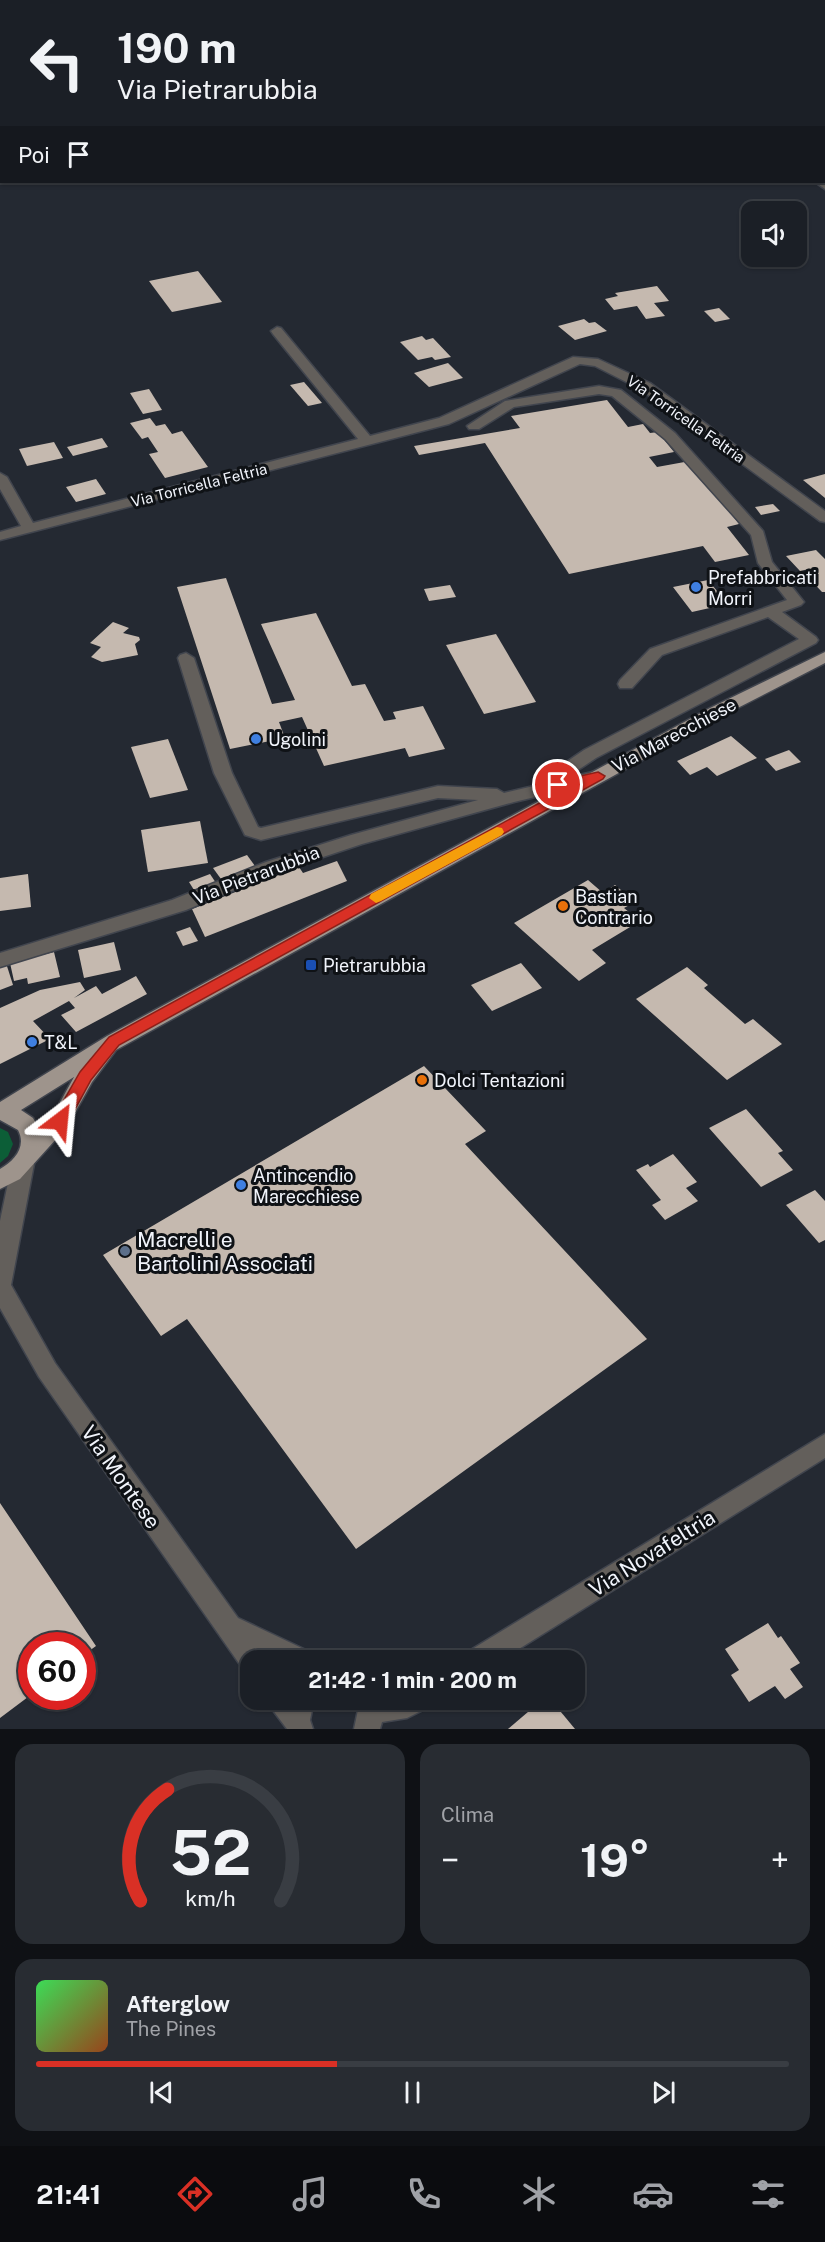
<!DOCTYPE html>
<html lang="it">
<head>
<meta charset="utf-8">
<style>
  body { margin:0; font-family:"Public Sans",sans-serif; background:#282c32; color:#f1f3f6; height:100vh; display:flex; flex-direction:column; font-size:22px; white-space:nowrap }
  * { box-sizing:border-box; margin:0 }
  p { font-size:20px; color:#a0a2a7 }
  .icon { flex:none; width:33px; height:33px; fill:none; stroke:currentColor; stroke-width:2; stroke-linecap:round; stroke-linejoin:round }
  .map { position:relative; height:1729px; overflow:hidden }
  .side { display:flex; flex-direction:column; gap:15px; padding:15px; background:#0f1115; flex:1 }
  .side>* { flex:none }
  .banner { position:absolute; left:0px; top:0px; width:825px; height:183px; box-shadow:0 2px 4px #0004,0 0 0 2px #393d43; background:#1b1f26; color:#f1f3f6; overflow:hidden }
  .buttons { position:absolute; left:741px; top:201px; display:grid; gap:12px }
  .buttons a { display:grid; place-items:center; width:66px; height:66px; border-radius:12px; background:#1b1f26; box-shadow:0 2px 4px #0004,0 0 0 2px #393d43; font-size:30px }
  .speed { position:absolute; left:18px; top:1632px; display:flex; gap:12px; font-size:30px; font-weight:700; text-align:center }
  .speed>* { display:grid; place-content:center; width:78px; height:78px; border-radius:50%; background:#1b1f26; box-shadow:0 2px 4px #0004,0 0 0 2px #393d43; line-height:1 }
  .speed .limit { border:9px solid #d22; background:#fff; color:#111 }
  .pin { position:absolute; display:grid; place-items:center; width:51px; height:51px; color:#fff; margin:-26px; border:3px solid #fff; border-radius:50%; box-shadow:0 2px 6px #0007 }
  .me { position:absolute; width:66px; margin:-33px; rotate:29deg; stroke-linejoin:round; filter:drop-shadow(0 0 4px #0008) }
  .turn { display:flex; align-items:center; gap:21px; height:126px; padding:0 18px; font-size:27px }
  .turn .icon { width:78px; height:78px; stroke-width:2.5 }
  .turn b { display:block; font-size:42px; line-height:51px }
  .then { display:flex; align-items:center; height:57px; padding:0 18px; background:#0003; gap:12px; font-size:22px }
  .big { font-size:45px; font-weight:700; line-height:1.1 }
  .side .tile { flex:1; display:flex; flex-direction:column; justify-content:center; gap:9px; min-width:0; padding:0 21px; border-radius:18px; background:#282c32 }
  .side .dial { align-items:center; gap:0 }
  .dial svg { height:156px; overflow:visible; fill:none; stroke:#393d43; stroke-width:7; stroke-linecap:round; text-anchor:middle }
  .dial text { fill:#f1f3f6; stroke:none }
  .song { display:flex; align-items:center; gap:18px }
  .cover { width:72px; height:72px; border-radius:9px; background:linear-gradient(135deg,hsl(130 70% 55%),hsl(20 70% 35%)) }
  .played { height:6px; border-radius:3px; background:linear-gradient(90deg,#d93025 40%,#393d43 40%) }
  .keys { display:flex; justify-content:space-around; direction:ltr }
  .heat { display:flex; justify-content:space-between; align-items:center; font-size:33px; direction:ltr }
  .side .tiles { flex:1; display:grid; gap:15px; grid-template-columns:1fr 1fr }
  .tile:last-child { grid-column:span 2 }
  .trip { position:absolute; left:240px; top:1650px; width:345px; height:60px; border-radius:18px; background:#1b1f26; box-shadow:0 2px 4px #0004,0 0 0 2px #393d43; font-weight:700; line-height:60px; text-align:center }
  .tabs { display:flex; height:96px; justify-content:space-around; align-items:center; background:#0b0c0f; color:#a0a2a7 }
  .tabs .icon { width:42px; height:42px }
  .tabs .on { color:#d93025 }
  .tabs b { font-size:27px; color:#f1f3f6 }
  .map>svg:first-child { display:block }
  .green { fill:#0c5e37 }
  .building { fill:#c5b9af }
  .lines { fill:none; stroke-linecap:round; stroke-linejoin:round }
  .minor-casing { stroke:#41454e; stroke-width:3 }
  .major-casing { stroke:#41454e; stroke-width:3 }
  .minor { fill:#635f5b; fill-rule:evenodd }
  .major { fill:#9e948c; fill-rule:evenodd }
  .route { fill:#d93025; stroke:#8d1f18; stroke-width:1.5 }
  .slow { fill:#f59e0b }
  .shop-dot { fill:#3f7fe0; stroke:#0f1216; stroke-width:2 }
  .food-dot { fill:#e8710a; stroke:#0f1216; stroke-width:2 }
  .transit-dot { fill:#1a4fb4; stroke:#0f1216; stroke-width:2 }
  .service-dot { fill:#5c6f8a; stroke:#0f1216; stroke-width:2 }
  .labels { text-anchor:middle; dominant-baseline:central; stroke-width:6; stroke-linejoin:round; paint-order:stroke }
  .far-street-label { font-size:15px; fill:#f1f4fb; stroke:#0f1216 }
  .poi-label { font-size:18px; fill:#f1f4fb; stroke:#0f1216; text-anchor:start }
  .street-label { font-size:18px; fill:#f1f4fb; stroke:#0f1216 }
  .near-poi-label { font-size:21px; fill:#f1f4fb; stroke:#0f1216; text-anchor:start }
  .near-street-label { font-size:21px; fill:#f1f4fb; stroke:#0f1216 }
</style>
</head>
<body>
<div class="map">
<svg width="825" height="1729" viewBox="0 0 825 1729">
  <rect width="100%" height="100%" fill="#242932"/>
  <path class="green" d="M0,1128L8,1132L13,1144L8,1156L0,1163Z"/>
  <g class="building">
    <path d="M198,271L222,302L172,312L149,281Z"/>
    <path d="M657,286L669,301L654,303L665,316L646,319L637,306L614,310L605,299L618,296L615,293Z"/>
    <path d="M719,308L730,319L715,322L704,311Z"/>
    <path d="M584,319L589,323L595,322L607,331L575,340L558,326Z"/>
    <path d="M422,336L426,340L433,338L451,357L435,360L432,357L418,360L400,342Z"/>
    <path d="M448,363L463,378L429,387L414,373Z"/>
    <path d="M304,382L322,403L308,406L290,385Z"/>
    <path d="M149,389L162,410L143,414L130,393Z"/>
    <path d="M607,400L628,427L643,424L650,433L658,432L674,452L649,457L657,467L690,461L739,524L727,527L749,555L715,562L703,546L569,574L485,443L419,455L414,446L520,428L511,416Z"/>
    <path d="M150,418L156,426L165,424L172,434L182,431L208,467L165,478L149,454L158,452L148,437L142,439L130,423Z"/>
    <path d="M102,438L108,447L73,456L67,447Z"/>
    <path d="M54,442L63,458L27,466L19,449Z"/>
    <path d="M825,474V498L803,480Z"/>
    <path d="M96,479L106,494L76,502L66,487Z"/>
    <path d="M773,504L780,511L761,515L755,507Z"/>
    <path d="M816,550L825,559V592H822L807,576L814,575L809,569L800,571L786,556Z"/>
    <path d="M226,578L272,704L295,700L261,624L316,613L352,686L365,684L384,721L396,719L393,712L423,706L445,749L409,757L405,748L324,766L302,717L279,722L285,738L230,749L177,587Z"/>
    <path d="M708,580L717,591L723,590L732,603L692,612L673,587Z"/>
    <path d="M450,585L456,597L429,601L424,589Z"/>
    <path d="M113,622L129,628L123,633L139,637L140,640L135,644L138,655L102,662L91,657L101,647L90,643Z"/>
    <path d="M496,634L536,702L484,714L446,645Z"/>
    <path d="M731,736L757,758L717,776L707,767L690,775L677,761Z"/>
    <path d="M168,739L188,790L150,798L131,747Z"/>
    <path d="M789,750L801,762L776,771L765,759Z"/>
    <path d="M200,821L208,863L148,872L141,830Z"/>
    <path d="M247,855L255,866L221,879L213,868Z"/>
    <path d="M337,861L347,881L205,937L192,909L299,867L303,873Z"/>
    <path d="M28,874L31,907L0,911V878Z"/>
    <path d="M210,874L216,883L194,890L189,882Z"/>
    <path d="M588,880L603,893L615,885L635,902L624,908L640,921L592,950L606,963L579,981L514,923Z"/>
    <path d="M190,927L198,941L183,946L176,932Z"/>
    <path d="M114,942L121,970L84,978L78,950Z"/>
    <path d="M54,952L60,977L28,984L27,978L14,981L10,963Z"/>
    <path d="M6,963L13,985L0,990V965Z"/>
    <path d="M521,963L542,988L492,1011L471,985Z"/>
    <path d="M687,967L708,985L704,988L745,1024L753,1019L782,1044L727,1080L636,999Z"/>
    <path d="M136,976L147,994L76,1032L61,1015L75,1008L69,1001L33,1021L50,1039L0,1064V1008L40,990L80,982L85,990L74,998L96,986L102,994Z"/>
    <path d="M424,1066L486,1131L465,1144L647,1339L356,1549L187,1319L161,1336L103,1255Z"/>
    <path d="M746,1109L783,1151L778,1153L793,1170L761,1187L709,1128Z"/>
    <path d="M673,1154L697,1182L686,1188L698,1201L665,1220L652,1205L661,1200L636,1170L648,1164L650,1167Z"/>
    <path d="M815,1190L825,1201V1240L819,1243L786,1205Z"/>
    <path d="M0,1503L96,1646L82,1656V1646H32V1694L0,1718Z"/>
    <path d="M768,1623L778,1638L781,1636L800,1663L790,1669L803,1687L785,1699L775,1686L749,1702L731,1675L739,1670L725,1649Z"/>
    <path d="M542,1700H551L575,1729H508Z"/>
  </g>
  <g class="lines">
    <defs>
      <g id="minor">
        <rect x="824" y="110" width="1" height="7"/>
        <path d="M824,180L825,181V189L815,182Z"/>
        <path d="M277,327L281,328L370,436L439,418L573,357L598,359L650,383L825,511V522L820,521L640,389L595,366L580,364L449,424L0,540V532L21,526L0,489V473L7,477L33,523L358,439L273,334L271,331Z"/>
        <path d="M599,386L621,390L675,433L763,531L772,562L804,602L801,605L782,612L816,637L818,640L816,643L596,758L566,778L597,771L603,773L606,777L603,781L514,802L362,844L278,872L186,910L0,967V953L172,900L266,862L351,835L478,800L438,798L261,840L245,835L214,773L178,658L180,655L186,653L194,658L232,773L258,827L261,828L438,786L497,789L504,793L538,785L540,780L584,750L799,639L768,617L662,655L632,688H620L618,684L620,680L650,649L787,600L758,563L751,535L665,439L612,396L599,394L514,407L479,429H469L467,426L505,401Z"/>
        <path d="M23,1155L30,1158L34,1164L11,1285L55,1363L238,1618L308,1651L312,1660H271L264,1657L265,1660H250V1672L243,1669L39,1377L0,1308V1221L12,1164L16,1158Z"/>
        <path d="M825,1434V1458L501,1660H465L469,1651Z"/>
        <path d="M268,1700H314L310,1720L313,1729H287L272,1709Z"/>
        <path d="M355,1700H429L425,1709L407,1718L382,1722L380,1729H354L358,1710Z"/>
      </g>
      <path id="major" d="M825,652V663L722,716L116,1050L92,1082L67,1127L20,1179L0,1189V1169C14,1161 27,1147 18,1130L0,1120V1102L107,1036L710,708ZM74,1077L53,1115L39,1129L33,1118L21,1110Z"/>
    </defs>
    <use href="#minor" class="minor-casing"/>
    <use href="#major" class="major-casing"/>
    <use href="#minor" class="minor"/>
    <use href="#major" class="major"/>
  </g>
  <path class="route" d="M598,772L605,776L603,779L119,1045L91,1080L66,1126L60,1127L55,1126L52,1121L80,1072L109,1037L567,788L554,789L552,785L554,782Z"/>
  <path class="slow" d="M497,827L502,828L504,832L502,835L381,901L376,903L369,898L371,894Z"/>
  <g class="shop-dot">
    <circle cx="696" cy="587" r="6"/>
    <circle cx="256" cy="739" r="6"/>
    <circle cx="32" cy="1042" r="6"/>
    <circle cx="241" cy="1185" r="6"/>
  </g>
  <g class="food-dot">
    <circle cx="563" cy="906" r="6"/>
    <circle cx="422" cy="1080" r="6"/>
  </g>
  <rect class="transit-dot" x="305" y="959" width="12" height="12" rx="3"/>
  <circle class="service-dot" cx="125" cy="1251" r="6"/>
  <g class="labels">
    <g class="far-street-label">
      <text transform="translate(686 419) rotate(35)">Via Torricella Feltria</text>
      <text transform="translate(199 485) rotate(-14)">Via Torricella Feltria</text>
    </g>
    <g class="poi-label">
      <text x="708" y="577">Prefabbricati<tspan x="708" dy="21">Morri</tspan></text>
      <text x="268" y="739">Ugolini</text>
      <text x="575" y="896">Bastian<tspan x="575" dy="21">Contrario</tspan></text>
      <text x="323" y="965">Pietrarubbia</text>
      <text x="44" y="1042">T&amp;L</text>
      <text x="434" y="1080">Dolci Tentazioni</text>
      <text x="253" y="1175">Antincendio<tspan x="253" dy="21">Marecchiese</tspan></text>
    </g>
    <g class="street-label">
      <text transform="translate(674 735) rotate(-28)">Via Marecchiese</text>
      <text transform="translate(256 875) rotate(-21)">Via Pietrarubbia</text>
    </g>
    <g class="near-poi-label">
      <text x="137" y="1239">Macrelli e<tspan x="137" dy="24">Bartolini Associati</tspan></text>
    </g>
    <g class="near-street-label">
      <text transform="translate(121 1477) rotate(55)">Via Montese</text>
      <text transform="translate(652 1553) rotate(-32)">Via Novafeltria</text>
    </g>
  </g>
</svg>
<div class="buttons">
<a><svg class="icon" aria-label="sound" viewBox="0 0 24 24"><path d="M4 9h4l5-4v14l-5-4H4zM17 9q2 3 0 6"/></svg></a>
</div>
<div class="speed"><div class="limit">60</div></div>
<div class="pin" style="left:558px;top:785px;background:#d93025"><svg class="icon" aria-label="arrive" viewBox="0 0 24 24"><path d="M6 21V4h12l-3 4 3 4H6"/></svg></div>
<svg class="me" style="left:60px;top:1121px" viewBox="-20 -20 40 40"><path d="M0-17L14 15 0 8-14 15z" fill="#d93025" stroke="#fff" stroke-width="4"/></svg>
<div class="trip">21:42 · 1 min · 200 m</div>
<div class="banner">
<div class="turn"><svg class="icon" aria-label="left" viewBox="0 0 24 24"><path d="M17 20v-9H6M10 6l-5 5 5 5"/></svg><div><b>190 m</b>Via Pietrarubbia</div></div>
<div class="then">Poi<svg class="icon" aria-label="arrive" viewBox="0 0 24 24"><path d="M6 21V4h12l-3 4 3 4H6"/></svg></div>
</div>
</div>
<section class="side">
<div class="tiles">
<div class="tile dial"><svg viewBox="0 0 100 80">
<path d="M14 69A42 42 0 1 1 86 69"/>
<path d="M14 69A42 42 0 0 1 28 12" stroke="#d93025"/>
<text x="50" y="56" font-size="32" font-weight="700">52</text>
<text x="50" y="72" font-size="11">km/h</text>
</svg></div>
<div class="tile"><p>Clima</p>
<div class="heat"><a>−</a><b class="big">19°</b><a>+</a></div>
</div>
<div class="tile">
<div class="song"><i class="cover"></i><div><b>Afterglow</b><p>The Pines</p></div></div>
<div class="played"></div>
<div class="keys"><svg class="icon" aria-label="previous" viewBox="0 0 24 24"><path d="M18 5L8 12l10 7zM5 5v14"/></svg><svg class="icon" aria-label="pause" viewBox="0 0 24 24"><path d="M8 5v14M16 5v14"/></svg><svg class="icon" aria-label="next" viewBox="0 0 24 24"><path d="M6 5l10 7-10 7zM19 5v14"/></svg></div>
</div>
</div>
</section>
<nav class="tabs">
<b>21:41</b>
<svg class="icon on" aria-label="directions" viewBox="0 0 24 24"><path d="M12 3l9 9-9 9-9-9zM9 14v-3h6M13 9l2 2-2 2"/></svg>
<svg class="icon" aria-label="music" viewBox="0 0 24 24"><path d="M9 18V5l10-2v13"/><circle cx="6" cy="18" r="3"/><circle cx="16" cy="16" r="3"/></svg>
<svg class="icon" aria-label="phone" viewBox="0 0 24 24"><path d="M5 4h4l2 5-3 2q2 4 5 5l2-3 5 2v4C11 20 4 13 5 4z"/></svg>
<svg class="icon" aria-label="climate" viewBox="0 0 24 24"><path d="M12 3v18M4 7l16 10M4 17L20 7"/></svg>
<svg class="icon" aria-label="car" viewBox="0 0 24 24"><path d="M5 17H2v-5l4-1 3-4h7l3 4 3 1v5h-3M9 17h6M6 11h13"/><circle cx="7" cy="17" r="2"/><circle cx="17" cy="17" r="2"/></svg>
<svg class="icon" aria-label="filters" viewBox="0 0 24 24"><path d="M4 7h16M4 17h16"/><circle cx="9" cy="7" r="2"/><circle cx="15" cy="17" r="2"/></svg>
</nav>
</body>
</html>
